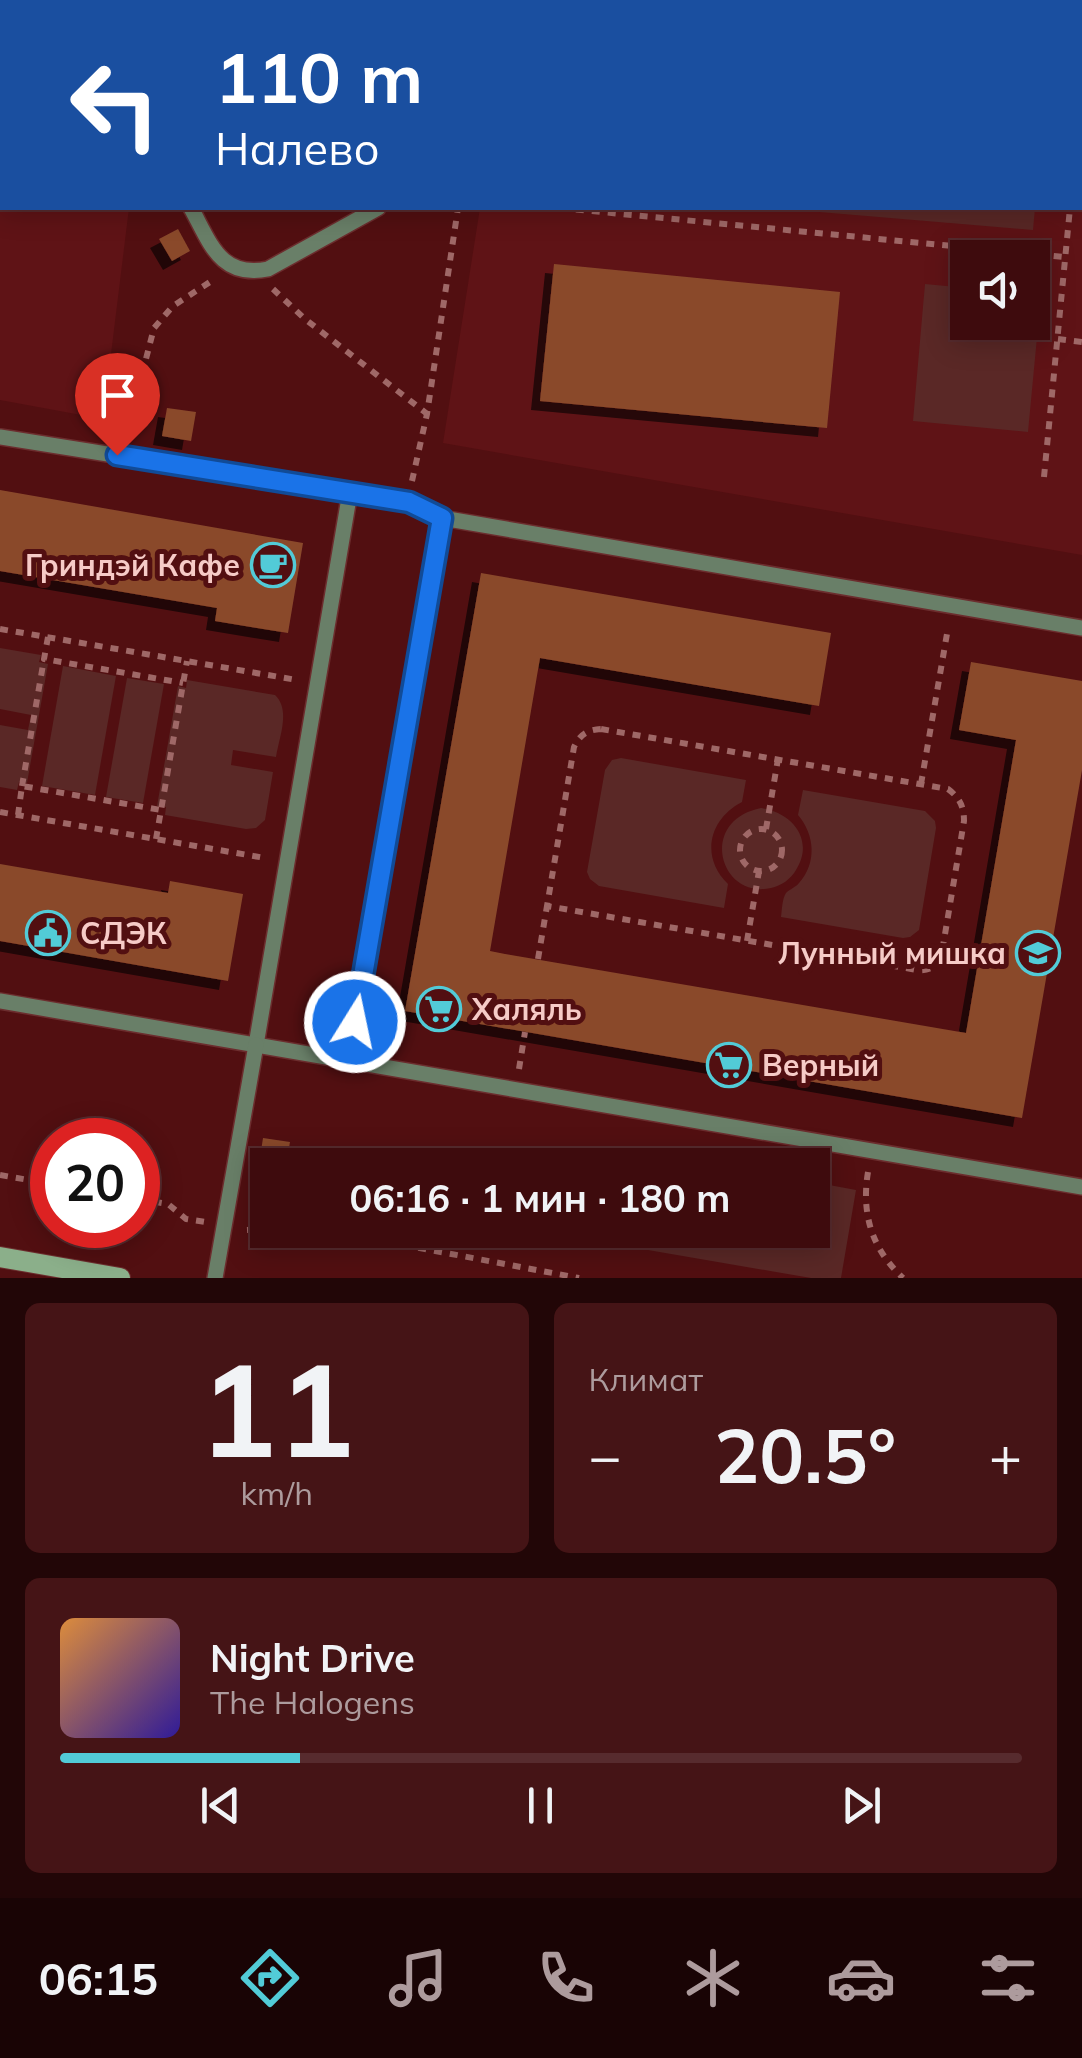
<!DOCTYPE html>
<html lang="ru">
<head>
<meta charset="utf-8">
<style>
  body { margin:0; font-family:Mulish,sans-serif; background:#451416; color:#f1f3f6; height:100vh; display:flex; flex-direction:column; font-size:38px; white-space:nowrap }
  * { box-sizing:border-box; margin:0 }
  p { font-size:32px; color:#ad9b9d }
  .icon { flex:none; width:55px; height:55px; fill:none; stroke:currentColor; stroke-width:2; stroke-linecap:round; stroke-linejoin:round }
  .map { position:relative; height:1278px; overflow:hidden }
  .drawer { display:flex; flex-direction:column; gap:25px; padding:25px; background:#220607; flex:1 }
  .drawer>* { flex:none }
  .banner { position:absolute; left:0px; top:0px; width:1082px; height:210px; box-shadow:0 5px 25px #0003,0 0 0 2px #572b2e; background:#1a4fa0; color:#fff; overflow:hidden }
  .tools { position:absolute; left:950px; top:240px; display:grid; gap:20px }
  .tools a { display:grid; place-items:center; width:100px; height:100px; border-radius:0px; background:#3e0b0d; box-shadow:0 5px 25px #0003,0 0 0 2px #572b2e; font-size:50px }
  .speed { position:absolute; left:30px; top:1118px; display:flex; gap:20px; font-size:50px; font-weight:700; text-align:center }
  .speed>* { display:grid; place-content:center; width:130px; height:130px; border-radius:50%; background:#3e0b0d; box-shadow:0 5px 25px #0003,0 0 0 2px #572b2e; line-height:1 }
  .speed .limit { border:15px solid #d22; background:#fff; color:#111 }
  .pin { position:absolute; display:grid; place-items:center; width:85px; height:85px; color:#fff; margin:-102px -42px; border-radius:50% 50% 50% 0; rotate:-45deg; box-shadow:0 0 10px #0007 }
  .pin .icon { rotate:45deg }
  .me { position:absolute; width:110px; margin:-55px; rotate:10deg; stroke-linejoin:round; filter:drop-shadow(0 0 8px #0008) }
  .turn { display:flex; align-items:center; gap:35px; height:210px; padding:0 50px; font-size:45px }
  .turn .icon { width:130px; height:130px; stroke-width:2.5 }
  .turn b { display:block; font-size:70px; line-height:85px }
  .big { font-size:75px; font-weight:700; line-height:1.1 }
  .drawer .card { flex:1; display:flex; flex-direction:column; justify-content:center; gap:15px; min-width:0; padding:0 35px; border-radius:15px; background:#451416 }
  .drawer .dial { align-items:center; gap:0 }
  .dial b { font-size:130px; line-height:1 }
  .song { display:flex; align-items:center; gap:30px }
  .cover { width:120px; height:120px; border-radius:15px; background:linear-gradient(135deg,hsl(30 70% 55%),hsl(250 70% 35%)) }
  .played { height:10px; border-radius:5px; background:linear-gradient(90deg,#52cbd7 25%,#572b2e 25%) }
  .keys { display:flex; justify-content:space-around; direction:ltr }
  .heat { display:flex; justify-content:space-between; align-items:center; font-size:55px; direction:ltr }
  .drawer .tiles { flex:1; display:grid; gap:25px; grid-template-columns:1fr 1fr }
  .card:last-child { grid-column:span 2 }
  .trip { position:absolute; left:250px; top:1148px; width:580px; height:100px; border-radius:0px; background:#3e0b0d; box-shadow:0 5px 25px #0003,0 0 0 2px #572b2e; font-weight:700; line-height:100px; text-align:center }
  .tabs { display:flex; height:160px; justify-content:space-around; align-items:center; background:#190405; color:#ad9b9d }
  .tabs .icon { width:70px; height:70px }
  .tabs .selected { color:#52cbd7 }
  .tabs b { font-size:45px; color:#f1f3f6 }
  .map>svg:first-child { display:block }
  .built { fill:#5f1316; fill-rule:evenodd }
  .green { fill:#5a2826 }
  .building { fill:#8a492c; filter:url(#shadow) }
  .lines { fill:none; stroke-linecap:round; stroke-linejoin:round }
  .lane-casing { stroke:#6c2d2e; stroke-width:18 }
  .secondary-casing { stroke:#6c2d2e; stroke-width:22 }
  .path { stroke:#9f6867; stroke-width:6; stroke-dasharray:8 8; stroke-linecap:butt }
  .lane { stroke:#697f68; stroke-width:15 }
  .secondary { stroke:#8baf8a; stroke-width:20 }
  .route-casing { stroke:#114b97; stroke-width:25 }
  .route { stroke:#1a73e8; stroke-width:18 }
  .labels { text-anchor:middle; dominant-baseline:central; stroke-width:10; stroke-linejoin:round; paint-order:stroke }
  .poi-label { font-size:30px; font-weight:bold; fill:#f6cbc7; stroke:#520f11; text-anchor:start }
</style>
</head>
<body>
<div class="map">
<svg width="1082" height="1278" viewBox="0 0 1082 1278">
  <defs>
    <filter id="shadow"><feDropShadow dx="-9" dy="9" stdDeviation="0" flood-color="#0009"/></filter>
  </defs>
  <rect width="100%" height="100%" fill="#520f11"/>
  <g class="built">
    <path d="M0,0H34L36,2H2V208H129L103,419L0,400Z"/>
    <path d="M800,0H1082V555L443,443L480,208H1080V2H796ZM968,258H1032V322H968Z"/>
  </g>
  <g class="green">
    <path d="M772,208H1035L1033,230Z"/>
    <path d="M925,284L967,288L968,322H1032L1033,294L1041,295L1028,432L913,421Z"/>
    <path d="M0,648L41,655L39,662L48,664L27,783L19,782L17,790L0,787V725L28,730L31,715L0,709Z"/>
    <path d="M63,666L116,676L95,795L42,786Z"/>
    <path d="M127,678L164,684L143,803L106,797Z"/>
    <path d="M187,680L275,695C291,710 279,737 276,757L233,750L231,765L273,772L265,820L256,828L246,829L165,815L166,807L157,806L178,686L186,688Z"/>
    <path d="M621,758L746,780L742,802C709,819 700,857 728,884L724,908L599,886L590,879L587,872L605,770L612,760Z"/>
    <path d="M803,790L925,811L935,821L936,828L919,930L910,937L903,938L781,917C782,910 782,899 786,893C790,889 796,887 799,883C817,863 815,835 798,815Z"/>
    <path d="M761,808C792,812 815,840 796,870C791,879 781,886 771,888C720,900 697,821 761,808Z"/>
    <path d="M813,1182L856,1190L841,1278H811L532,1230H812Z"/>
  </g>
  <g class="building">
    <path d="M178,229L190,251L172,261L159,239Z"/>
    <path d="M554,264L840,292L827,428L540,401Z"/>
    <path d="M167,408L196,412L191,441L162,436Z"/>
    <path d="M0,490L303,543L288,633L215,621L217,608L0,571Z"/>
    <path d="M481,573L831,633L819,706L540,658L490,951L505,954L966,1033L1016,740L959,730L971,662L1082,681V770L1022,1118L405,1011Z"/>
    <path d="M0,864L168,893L170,881L243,894L228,981L0,941Z"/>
    <path d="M263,1138L290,1142L286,1165L259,1164Z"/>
  </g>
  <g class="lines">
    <defs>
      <g id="lane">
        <path d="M75,0L76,2"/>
        <path d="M664,2L669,0"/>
        <path d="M191,208C210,242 220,279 268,269L378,208"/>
        <path d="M0,437L409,502L442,518L1082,628"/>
        <path d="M0,1001L1082,1187"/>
        <path d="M256,1045L350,492"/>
        <path d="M349,1060L442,518"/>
        <path d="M215,1278L256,1045"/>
      </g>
      <path id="secondary" d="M0,1257L120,1278"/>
    </defs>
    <use href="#lane" class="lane-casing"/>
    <use href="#secondary" class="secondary-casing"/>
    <g class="path">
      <path d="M275,0L276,2"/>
      <path d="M375,2L380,0"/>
      <path d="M779,2L783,0"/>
      <path d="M1080,112L1082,93"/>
      <path d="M560,208L1065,257"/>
      <path d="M273,289L305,319L426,413"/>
      <path d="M1058,339L1082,342"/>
      <path d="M126,436L154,328L173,306L213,280"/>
      <path d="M1044,477L1070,208"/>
      <path d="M412,481L427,414L458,208"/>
      <path d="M0,629L297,680"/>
      <path d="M48,637L44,659L183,683"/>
      <path d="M601,729L948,789C960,798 964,807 964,821L941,958C934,968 929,971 917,970L547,906L574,747C580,735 586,730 601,729Z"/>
      <path d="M921,784L948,628"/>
      <path d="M22,786L44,659"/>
      <path d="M0,812L265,858"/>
      <path d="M18,815L22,786L161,810"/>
      <circle cx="761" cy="850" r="21"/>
      <path d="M766,829L778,759"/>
      <path d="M156,839L187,661"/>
      <path d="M747,941L759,871"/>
      <path d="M538,959L547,906"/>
      <path d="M519,1069L525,1032"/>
      <path d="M868,1172C861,1214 872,1249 903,1278"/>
      <path d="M0,1175L52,1184"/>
      <path d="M138,1199L168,1204L186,1219L205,1222"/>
      <path d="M247,1230L268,1229"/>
      <path d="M324,1230L579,1278"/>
    </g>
    <use href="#lane" class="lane"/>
    <use href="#secondary" class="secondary"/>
  </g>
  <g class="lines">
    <defs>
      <path id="route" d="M117,455L409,502L442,518L355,1022"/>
    </defs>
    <use href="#route" class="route-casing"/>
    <use href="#route" class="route"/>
  </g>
  <defs>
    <symbol id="cafe-ring" viewBox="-11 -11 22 22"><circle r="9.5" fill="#520f11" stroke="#52cbd7" stroke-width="1.5"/><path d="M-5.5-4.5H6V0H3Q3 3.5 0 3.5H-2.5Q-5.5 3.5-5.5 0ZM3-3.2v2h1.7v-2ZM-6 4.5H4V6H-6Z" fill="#52cbd7"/></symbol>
    <symbol id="civic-ring" viewBox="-11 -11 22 22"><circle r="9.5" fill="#520f11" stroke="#52cbd7" stroke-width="1.5"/><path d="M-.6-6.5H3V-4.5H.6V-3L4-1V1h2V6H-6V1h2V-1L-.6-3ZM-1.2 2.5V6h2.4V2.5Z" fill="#52cbd7"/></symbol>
    <symbol id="school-ring" viewBox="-11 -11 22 22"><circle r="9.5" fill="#520f11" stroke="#52cbd7" stroke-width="1.5"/><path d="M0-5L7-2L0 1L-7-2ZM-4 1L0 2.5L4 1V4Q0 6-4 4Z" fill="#52cbd7"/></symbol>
    <symbol id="supermarket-ring" viewBox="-11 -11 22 22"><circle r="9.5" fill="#520f11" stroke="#52cbd7" stroke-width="1.5"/><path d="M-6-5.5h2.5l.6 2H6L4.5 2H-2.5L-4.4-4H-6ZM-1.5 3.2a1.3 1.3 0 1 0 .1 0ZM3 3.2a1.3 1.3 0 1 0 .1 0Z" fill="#52cbd7"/></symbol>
  </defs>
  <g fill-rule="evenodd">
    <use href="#cafe-ring" x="248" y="540" width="50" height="50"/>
    <use href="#civic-ring" x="23" y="908" width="50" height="50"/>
    <use href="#school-ring" x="1013" y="928" width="50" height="50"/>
    <use href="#supermarket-ring" x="414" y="984" width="50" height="50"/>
    <use href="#supermarket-ring" x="704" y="1040" width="50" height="50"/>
  </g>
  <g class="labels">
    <g class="poi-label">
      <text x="240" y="565" text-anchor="end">Гриндэй Кафе</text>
      <text x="80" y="933">СДЭК</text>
      <text x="1006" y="953" text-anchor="end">Лунный мишка</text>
      <text x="472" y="1009">Халяль</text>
      <text x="762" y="1065">Верный</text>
    </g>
  </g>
</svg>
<div class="tools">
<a><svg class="icon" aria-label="sound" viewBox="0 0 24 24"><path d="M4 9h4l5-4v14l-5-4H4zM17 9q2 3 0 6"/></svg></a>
</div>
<div class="speed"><div class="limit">20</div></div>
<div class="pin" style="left:117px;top:455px;background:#d93025"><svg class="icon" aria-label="arrive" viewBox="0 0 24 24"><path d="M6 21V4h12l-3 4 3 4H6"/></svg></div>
<svg class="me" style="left:355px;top:1022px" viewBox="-20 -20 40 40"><circle r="17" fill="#1a73e8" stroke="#fff" stroke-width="3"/><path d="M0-11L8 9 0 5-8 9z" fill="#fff"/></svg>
<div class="trip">06:16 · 1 мин · 180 m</div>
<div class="banner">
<div class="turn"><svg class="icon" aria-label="left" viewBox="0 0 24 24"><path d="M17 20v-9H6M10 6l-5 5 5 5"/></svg><div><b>110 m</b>Налево</div></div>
</div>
</div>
<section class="drawer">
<div class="tiles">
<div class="card dial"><b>11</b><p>km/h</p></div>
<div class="card"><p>Климат</p>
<div class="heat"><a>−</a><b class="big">20.5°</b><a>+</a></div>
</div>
<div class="card">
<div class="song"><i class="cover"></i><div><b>Night Drive</b><p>The Halogens</p></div></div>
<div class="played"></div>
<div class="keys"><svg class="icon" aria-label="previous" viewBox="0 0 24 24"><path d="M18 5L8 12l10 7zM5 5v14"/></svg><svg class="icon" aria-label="pause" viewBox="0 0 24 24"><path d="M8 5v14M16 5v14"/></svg><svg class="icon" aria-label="next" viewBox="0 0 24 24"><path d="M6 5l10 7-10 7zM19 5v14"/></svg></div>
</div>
</div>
</section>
<nav class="tabs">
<b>06:15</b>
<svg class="icon selected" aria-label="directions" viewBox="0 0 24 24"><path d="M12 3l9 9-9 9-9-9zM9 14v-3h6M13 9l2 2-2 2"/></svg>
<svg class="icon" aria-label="music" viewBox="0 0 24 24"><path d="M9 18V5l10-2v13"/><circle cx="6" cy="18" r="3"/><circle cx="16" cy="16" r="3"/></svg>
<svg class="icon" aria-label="phone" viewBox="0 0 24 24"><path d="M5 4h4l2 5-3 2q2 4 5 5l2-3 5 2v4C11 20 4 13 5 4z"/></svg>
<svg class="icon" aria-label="climate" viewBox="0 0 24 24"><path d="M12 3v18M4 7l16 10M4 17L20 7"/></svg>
<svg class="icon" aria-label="car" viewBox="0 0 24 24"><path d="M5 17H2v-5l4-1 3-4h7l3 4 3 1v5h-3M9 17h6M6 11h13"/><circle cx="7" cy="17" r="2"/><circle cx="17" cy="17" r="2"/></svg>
<svg class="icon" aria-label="filters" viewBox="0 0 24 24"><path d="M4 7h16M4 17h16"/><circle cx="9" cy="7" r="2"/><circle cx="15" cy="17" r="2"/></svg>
</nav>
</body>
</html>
